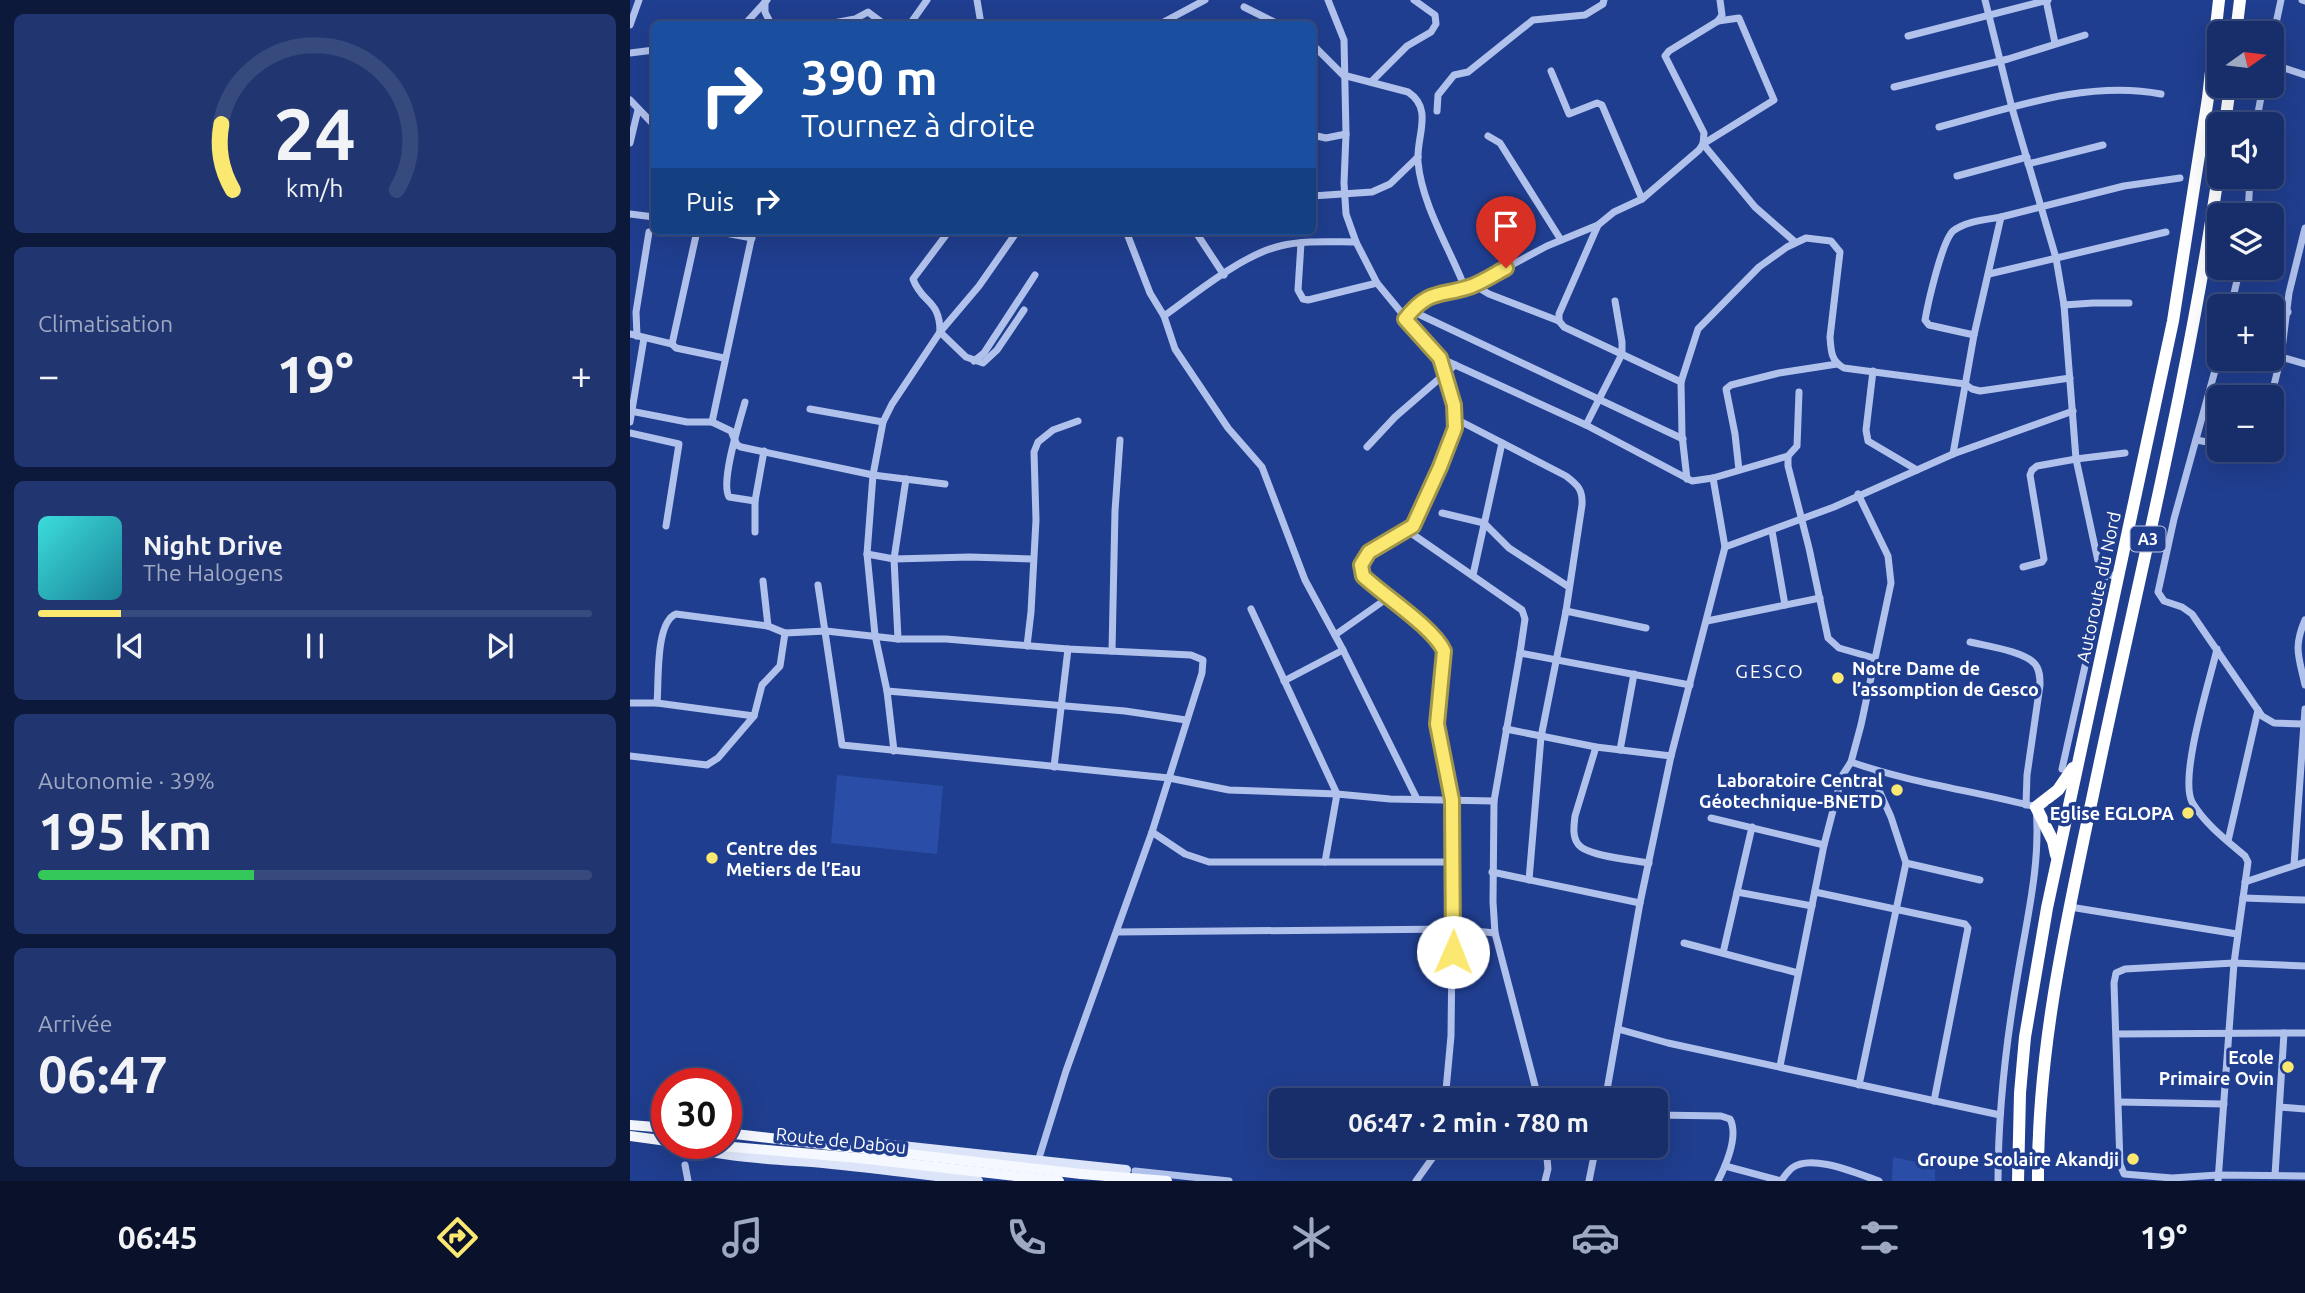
<!DOCTYPE html>
<html lang="fr">
<head>
<meta charset="utf-8">
<style>
  body { margin:0; font-family:Ubuntu,sans-serif; background:#213671; color:#f1f3f6; height:100vh; display:flex; flex-direction:column; font-size:26px; white-space:nowrap }
  * { box-sizing:border-box; margin:0 }
  p { font-size:23px; color:#9fa8c1 }
  .icon { flex:none; width:38px; height:38px; fill:none; stroke:currentColor; stroke-width:2; stroke-linecap:round; stroke-linejoin:round }
  .map { position:relative; flex:1; overflow:hidden }
  .drawer { display:flex; flex-direction:column; gap:14px; padding:14px; background:#0d193b; width:630px }
  .drawer>* { flex:none }
  .top-card { position:absolute; left:21px; top:21px; width:665px; height:214px; border-radius:10px; box-shadow:0 7px 28px #0002,0 0 0 2px #364a7e; background:#1a4fa0; color:#fff; overflow:hidden }
  .needle { width:46px; rotate:76deg }
  .fabs { position:absolute; left:1577px; top:21px; display:grid; gap:14px }
  .fabs a { display:grid; place-items:center; width:77px; height:77px; border-radius:10px; background:#182e6b; box-shadow:0 7px 28px #0002,0 0 0 2px #364a7e; font-size:35px }
  .speed { position:absolute; left:21px; top:1068px; display:flex; gap:14px; font-size:35px; font-weight:700; text-align:center }
  .speed>* { display:grid; place-content:center; width:91px; height:91px; border-radius:50%; background:#182e6b; box-shadow:0 7px 28px #0002,0 0 0 2px #364a7e; line-height:1 }
  .speed .limit { border:10px solid #d22; background:#fff; color:#111 }
  .pin { position:absolute; display:grid; place-items:center; width:60px; height:60px; color:#fff; margin:-72px -30px; border-radius:50% 50% 50% 0; rotate:-45deg; box-shadow:0 0 7px #0007 }
  .pin .icon { rotate:45deg }
  .me { position:absolute; width:77px; margin:-38px; rotate:1deg; stroke-linejoin:round; filter:drop-shadow(0 0 5px #0008) }
  .turn { display:flex; align-items:center; gap:24px; height:147px; padding:0 35px; font-size:32px }
  .turn .icon { width:91px; height:91px; stroke-width:2.5 }
  .turn b { display:block; font-size:49px; line-height:60px }
  .then { display:flex; align-items:center; height:66px; padding:0 35px; background:#0003; gap:14px; font-size:26px }
  .big { font-size:52px; font-weight:700; line-height:1.1 }
  .drawer .card { flex:1; display:flex; flex-direction:column; justify-content:center; gap:10px; min-width:0; padding:0 24px; border-radius:10px; background:#213671 }
  .drawer .dial { align-items:center; gap:0 }
  .dial svg { height:182px; overflow:visible; fill:none; stroke:#364a7e; stroke-width:7; stroke-linecap:round; text-anchor:middle }
  .dial text { fill:#f1f3f6; stroke:none }
  .song { display:flex; align-items:center; gap:21px }
  .cover { width:84px; height:84px; border-radius:10px; background:linear-gradient(135deg,hsl(180 70% 55%),hsl(190 70% 35%)) }
  .played { height:7px; border-radius:4px; background:linear-gradient(90deg,#fae871 15%,#364a7e 15%) }
  .keys { display:flex; justify-content:space-around; direction:ltr }
  .heat { display:flex; justify-content:space-between; align-items:center; font-size:38px; direction:ltr }
  .charge { height:10px; border-radius:5px; background:linear-gradient(90deg,#34c759 39%,#364a7e 0) }
  .trip { position:absolute; left:639px; top:1088px; width:399px; height:70px; border-radius:10px; background:#182e6b; box-shadow:0 7px 28px #0002,0 0 0 2px #364a7e; font-weight:700; line-height:70px; text-align:center }
  .tab-bar { display:flex; height:112px; justify-content:space-around; align-items:center; background:#0a122b; color:#9fa8c1 }
  .tab-bar .icon { width:49px; height:49px }
  .tab-bar .on { color:#fae871 }
  .tab-bar b { font-size:32px; color:#f1f3f6 }
  main { display:flex; flex:1; min-height:0 }
  .map>svg:first-child { display:block }
  .green { fill:#2a4ea7 }
  .lines { fill:none; stroke-linecap:round; stroke-linejoin:round }
  .street { stroke:#b0c1ec; stroke-width:7 }
  .secondary { stroke:#dce4f9; stroke-width:10 }
  .primary { stroke:#f6f8ff; stroke-width:10 }
  .highway { stroke:#fff; stroke-width:12 }
  .primary-bridge { stroke:#f6f8ff; stroke-width:10 }
  .route-casing { stroke:#a29749; stroke-width:18 }
  .route { stroke:#fae871; stroke-width:12 }
  .poi-dot { fill:#fae871; stroke:#203e8f; stroke-width:2.5 }
  .labels { text-anchor:middle; dominant-baseline:central; stroke-width:7; stroke-linejoin:round; paint-order:stroke }
  .shield { fill:#203e8f; stroke:#bcc5dd; stroke-width:2 }
  .shield-label { font-size:16px; font-weight:bold; fill:#fff }
  .street-label { font-size:18px; fill:#fff; stroke:#203e8f }
  .poi-label { font-size:18px; font-weight:bold; fill:#fff; stroke:#203e8f; text-anchor:end }
  .neighbourhood-label { font-size:19px; letter-spacing:2px; fill:#fff; stroke:#203e8f }
</style>
</head>
<body>
<main>
<section class="drawer">
<div class="card dial"><svg viewBox="0 0 100 80">
<path d="M14 69A42 42 0 1 1 86 69"/>
<path d="M14 69A42 42 0 0 1 9 40" stroke="#fae871"/>
<text x="50" y="56" font-size="32" font-weight="700">24</text>
<text x="50" y="72" font-size="11">km/h</text>
</svg></div>
<div class="card"><p>Climatisation</p>
<div class="heat"><a>−</a><b class="big">19°</b><a>+</a></div>
</div>
<div class="card">
<div class="song"><i class="cover"></i><div><b>Night Drive</b><p>The Halogens</p></div></div>
<div class="played"></div>
<div class="keys"><svg class="icon" aria-label="previous" viewBox="0 0 24 24"><path d="M18 5L8 12l10 7zM5 5v14"/></svg><svg class="icon" aria-label="pause" viewBox="0 0 24 24"><path d="M8 5v14M16 5v14"/></svg><svg class="icon" aria-label="next" viewBox="0 0 24 24"><path d="M6 5l10 7-10 7zM19 5v14"/></svg></div>
</div>
<div class="card"><p>Autonomie · 39%</p><b class="big">195 km</b><div class="charge"></div></div>
<div class="card"><p>Arrivée</p><b class="big">06:47</b></div>
</section>
<div class="map">
<svg width="1675" height="1181" viewBox="0 0 1675 1181">
  <rect width="100%" height="100%" fill="#203e8f"/>
  <g class="green">
    <path d="M207,775L313,786L307,854L201,843Z"/>
    <path d="M1263,1157L1305,1166V1181H1262Z"/>
  </g>
  <g class="lines">
    <g class="street">
      <path d="M347,0L351,24"/>
      <path d="M698,0L714,40L716,134L714,183L716,214L726,242L747,283L803,351L810,358L956,425L1062,481L1083,478L1158,456"/>
      <path d="M1355,0L1382,108L1426,258L1434,305L1446,459L1468,561L1476,572L1488,579"/>
      <path d="M1416,0L1425,43"/>
      <path d="M1672,0L1675,1"/>
      <path d="M135,2V12L141,24"/>
      <path d="M614,7L648,24"/>
      <path d="M1088,21L1109,18L1144,100L1073,144L1125,207L1165,242"/>
      <path d="M115,24L137,0"/>
      <path d="M198,24L225,19L238,12L254,24"/>
      <path d="M280,24L297,0"/>
      <path d="M530,24L575,0"/>
      <path d="M0,25L9,0"/>
      <path d="M1278,36L1418,0"/>
      <path d="M1642,42L1651,0"/>
      <path d="M682,44L713,75L778,92C804,109 786,136 788,162C792,205 819,247 835,288"/>
      <path d="M0,53L24,50"/>
      <path d="M1642,64L1675,75"/>
      <path d="M921,71L939,114L967,103L972,105L1012,199L984,212L968,225L929,314V321"/>
      <path d="M741,82L777,46L801,32L806,24L805,15L784,0"/>
      <path d="M1264,87L1378,59L1455,35"/>
      <path d="M0,100L24,125"/>
      <path d="M807,111L808,95L824,75L838,72L903,20L955,15L973,4L974,0"/>
      <path d="M1626,124L1633,86"/>
      <path d="M1309,127C1381,108 1457,80 1531,94"/>
      <path d="M682,135L696,138L716,134"/>
      <path d="M858,136L870,143L931,240"/>
      <path d="M0,143L8,110"/>
      <path d="M1398,164L1473,145"/>
      <path d="M1327,176L1397,157"/>
      <path d="M682,196L742,192L760,184L788,157"/>
      <path d="M1012,199L1069,150L1073,144L1074,133L1035,56L1039,51L1088,21L1092,15L1090,0"/>
      <path d="M0,214L24,217"/>
      <path d="M1618,215L1620,177"/>
      <path d="M85,231L122,238"/>
      <path d="M123,231L82,422L101,431L107,445L111,447L243,475L315,484"/>
      <path d="M319,231L283,279C292,304 310,299 310,332L336,357L353,363L367,350L394,310"/>
      <path d="M496,231L520,293L534,316L545,349L598,428L632,467L675,580L713,650L787,799"/>
      <path d="M565,231L594,275"/>
      <path d="M671,243L668,290L673,299L678,300L747,283"/>
      <path d="M1359,274L1536,232"/>
      <path d="M844,285L859,294L929,321L934,327L1051,382"/>
      <path d="M1602,302L1628,306"/>
      <path d="M1434,305L1463,303H1499"/>
      <path d="M1601,306L1610,268"/>
      <path d="M1642,309L1658,312"/>
      <path d="M782,311L1053,439"/>
      <path d="M780,313L800,296L844,285L917,246L968,225"/>
      <path d="M534,316C566,293 612,255 650,246C674,240 702,242 726,242"/>
      <path d="M0,334L42,344L46,348L94,358"/>
      <path d="M1344,335L1299,325L1295,320C1298,303 1312,241 1323,231C1336,221 1355,220 1371,217"/>
      <path d="M7,336L6,312L19,232"/>
      <path d="M42,344L67,231"/>
      <path d="M1589,356L1544,519L1528,592L1534,601L1552,607L1562,614L1632,716L1644,723L1674,724"/>
      <path d="M1651,357L1675,364"/>
      <path d="M344,361L354,353L405,275"/>
      <path d="M1243,371L1236,430L1238,441L1287,470"/>
      <path d="M1169,392L1167,446L1158,456V466L1179,548L1198,638L1209,648L1244,658"/>
      <path d="M1641,397L1651,357L1659,293L1675,228"/>
      <path d="M115,402C110,420 90,482 99,497L125,501"/>
      <path d="M180,409L253,422"/>
      <path d="M0,411L57,422H82"/>
      <path d="M826,419L936,476C948,485 953,490 952,505L936,611L911,737L899,880"/>
      <path d="M0,422L14,338"/>
      <path d="M956,425L992,354V342L985,301"/>
      <path d="M0,433L49,444L36,526"/>
      <path d="M1566,440L1589,444"/>
      <path d="M737,447L765,417L825,365"/>
      <path d="M1323,454L1344,335L1371,217L1494,186L1550,178"/>
      <path d="M1109,470L1105,434L1096,389L1101,385L1149,373L1207,364"/>
      <path d="M1083,478L1095,547"/>
      <path d="M1057,479L1052,435L1051,382L1068,329L1129,267L1157,247L1176,238L1201,241L1210,252L1200,337C1201,351 1201,361 1214,368L1335,384L1342,389L1350,391L1440,378"/>
      <path d="M812,513L854,523L879,548L939,587"/>
      <path d="M778,531L892,610L895,619L890,653L1060,685"/>
      <path d="M1142,531L1155,605"/>
      <path d="M125,532V501L134,451"/>
      <path d="M237,554L264,559L340,557L403,559"/>
      <path d="M1393,567L1412,562L1414,559L1400,475L1402,470L1407,466L1446,459L1495,453"/>
      <path d="M843,575L872,443"/>
      <path d="M133,581L138,626"/>
      <path d="M188,585L212,745L539,778L599,790L707,794L760,799L864,801"/>
      <path d="M759,597C775,611 806,632 814,651L807,724L823,800V862L821,1036L815,1101"/>
      <path d="M621,609L707,794L695,862"/>
      <path d="M936,611L1016,628"/>
      <path d="M1675,620C1663,648 1669,657 1675,685"/>
      <path d="M1077,621L1190,598"/>
      <path d="M705,635L759,597L733,576L731,565L739,552L783,526L824,434L826,412L810,358"/>
      <path d="M268,639L264,559L276,479"/>
      <path d="M1340,642C1356,646 1394,651 1405,664C1410,670 1410,678 1410,685L1397,775L1396,805"/>
      <path d="M397,646L401,612L406,520L404,452L408,442L423,430L448,421"/>
      <path d="M1587,649C1580,680 1549,776 1562,802C1574,823 1596,840 1615,856L1618,862L1604,963L1588,1181"/>
      <path d="M482,651L485,511L490,440"/>
      <path d="M890,653L864,801L863,902L865,933L909,1101"/>
      <path d="M654,681L713,650"/>
      <path d="M257,691L495,711L556,720"/>
      <path d="M0,703H27L124,716L132,685L150,666L155,633"/>
      <path d="M27,703C29,683 25,622 46,614L138,626L155,633L196,631L268,639H316L438,649L561,655L573,660L572,673L522,832L436,1071L408,1161"/>
      <path d="M876,729L966,747L1041,756"/>
      <path d="M966,747L945,816C944,825 942,836 948,844C956,856 1003,860 1019,863"/>
      <path d="M990,750L1004,674"/>
      <path d="M264,751L257,691L245,635L237,554L243,475L253,422L262,404L310,332L349,286L386,233"/>
      <path d="M0,756L77,765L88,758L124,716"/>
      <path d="M1221,762C1281,783 1345,791 1406,807C1411,863 1397,918 1388,973C1376,1042 1368,1111 1368,1181"/>
      <path d="M424,767L438,649"/>
      <path d="M1432,769L1476,572"/>
      <path d="M1081,818L1194,845"/>
      <path d="M522,832L555,854L579,862H823"/>
      <path d="M1598,841L1628,710"/>
      <path d="M1276,863L1350,880"/>
      <path d="M1664,865L1675,709"/>
      <path d="M862,872L1010,903"/>
      <path d="M1615,882L1675,862"/>
      <path d="M1107,892L1182,906"/>
      <path d="M1185,892L1335,924L1338,928L1304,1101"/>
      <path d="M1613,898L1675,900"/>
      <path d="M1440,907L1607,934"/>
      <path d="M487,932L824,929L865,933"/>
      <path d="M1054,943L1168,973"/>
      <path d="M1093,953L1122,827"/>
      <path d="M1675,966L1604,963L1495,969L1486,973L1484,983L1490,1164L1494,1174L1542,1178L1588,1175L1675,1176"/>
      <path d="M988,1029L1038,1043L1370,1115"/>
      <path d="M1487,1034L1675,1033"/>
      <path d="M1150,1066L1194,845L1212,776L1221,762L1231,725L1261,583L1258,556L1228,494"/>
      <path d="M1229,1085L1276,863L1261,817L1247,786L1248,771"/>
      <path d="M975,1101L1010,903L1041,756L1095,547L1204,507L1323,454L1443,411"/>
      <path d="M1489,1102L1594,1104"/>
      <path d="M1650,1107L1675,1109"/>
      <path d="M1026,1115L1091,1116L1100,1119C1109,1136 1096,1165 1088,1181"/>
      <path d="M55,1165L58,1181"/>
      <path d="M1095,1166L1151,1181"/>
      <path d="M505,1171L599,1181"/>
      <path d="M1645,1175L1654,1033"/>
      <path d="M786,1181L811,1146"/>
      <path d="M915,1181L918,1169L916,1146"/>
      <path d="M959,1181L966,1146"/>
      <path d="M1151,1181C1154,1177 1158,1171 1162,1168C1181,1153 1228,1174 1249,1181"/>
    </g>
    <g class="secondary">
      <path d="M44,1143C91,1158 143,1159 193,1163C245,1168 296,1175 348,1181"/>
      <path d="M229,1148L239,1144H253L496,1170"/>
    </g>
    <g class="primary">
      <path d="M0,1125L37,1128"/>
      <path d="M96,1133L451,1174"/>
      <path d="M0,1136L37,1141"/>
      <path d="M58,1143L228,1158L429,1181"/>
    </g>
    <g class="highway">
      <path d="M1606,33L1610,0"/>
      <path d="M1595,124L1600,86"/>
      <path d="M1426,855L1423,841L1406,807L1428,790L1443,768"/>
      <path d="M1388,1181L1390,1093L1395,1037L1417,908L1543,321L1578,98L1589,0"/>
      <path d="M1408,1181C1407,1048 1437,919 1464,790C1507,584 1559,378 1589,169"/>
    </g>
    <path class="primary-bridge" d="M451,1174L537,1181"/>
  </g>
  <g class="lines">
    <defs>
      <path id="route" d="M823,952L822,800L807,724L814,651C804,628 753,595 733,576L731,565L739,552L783,526L810,467L825,428L824,405L810,358L775,319C799,288 811,297 842,286C854,281 865,274 876,268"/>
    </defs>
    <use href="#route" class="route-casing"/>
    <use href="#route" class="route"/>
  </g>
  <g class="poi-dot">
    <circle cx="1208" cy="678" r="7"/>
    <circle cx="1267" cy="790" r="7"/>
    <circle cx="1558" cy="813" r="7"/>
    <circle cx="82" cy="858" r="7"/>
    <circle cx="1658" cy="1067" r="7"/>
    <circle cx="1503" cy="1159" r="7"/>
  </g>
  <g class="labels">
    <rect class="shield" x="1500.5" y="526.5" width="35" height="25" rx="5"/>
    <g class="shield-label">
      <text x="1518" y="539">A3</text>
    </g>
    <g class="street-label">
      <text transform="translate(1468 587) rotate(-78)">Autoroute du Nord</text>
      <text transform="translate(211 1140) rotate(6)">Route de Dabou</text>
    </g>
    <g class="poi-label">
      <text x="1222" y="668" text-anchor="start">Notre Dame de<tspan x="1222" dy="21">l’assomption de Gesco</tspan></text>
      <text x="1253" y="780">Laboratoire Central<tspan x="1253" dy="21">Géotechnique-BNETD</tspan></text>
      <text x="1544" y="813">Eglise EGLOPA</text>
      <text x="96" y="848" text-anchor="start">Centre des<tspan x="96" dy="21">Metiers de l’Eau</tspan></text>
      <text x="1644" y="1057">Ecole<tspan x="1644" dy="21">Primaire Ovin</tspan></text>
      <text x="1489" y="1159">Groupe Scolaire Akandji</text>
    </g>
    <g class="neighbourhood-label">
      <text x="1140" y="671">GESCO</text>
    </g>
  </g>
</svg>
<div class="fabs">
<a><svg class="needle" viewBox="-14 -14 28 28"><path d="M0-13l5 13h-10z" fill="#e53935"/><path d="M0 13l5-13h-10z" fill="#9fa8c1"/></svg></a>
<a><svg class="icon" aria-label="sound" viewBox="0 0 24 24"><path d="M4 9h4l5-4v14l-5-4H4zM17 9q2 3 0 6"/></svg></a>
<a><svg class="icon" aria-label="layers" viewBox="0 0 24 24"><path d="M12 4l9 5-9 5-9-5zM3 14l9 5 9-5"/></svg></a>
<a>+</a>
<a>−</a>
</div>
<div class="speed"><div class="limit">30</div></div>
<div class="pin" style="left:876px;top:268px;background:#d93025"><svg class="icon" aria-label="arrive" viewBox="0 0 24 24"><path d="M6 21V4h12l-3 4 3 4H6"/></svg></div>
<svg class="me" style="left:823px;top:952px" viewBox="-20 -20 40 40"><circle r="19" fill="#fff"/><path d="M0-13L10 11 0 6-10 11z" fill="#fae871"/></svg>
<div class="trip">06:47 · 2 min · 780 m</div>
<div class="top-card">
<div class="turn"><svg class="icon" aria-label="right" viewBox="0 0 24 24"><path d="M7 20v-9h11M14 6l5 5-5 5"/></svg><div><b>390 m</b>Tournez à droite</div></div>
<div class="then">Puis<svg class="icon" aria-label="right" viewBox="0 0 24 24"><path d="M7 20v-9h11M14 6l5 5-5 5"/></svg></div>
</div>
</div>
</main>
<nav class="tab-bar">
<b>06:45</b>
<svg class="icon on" aria-label="directions" viewBox="0 0 24 24"><path d="M12 3l9 9-9 9-9-9zM9 14v-3h6M13 9l2 2-2 2"/></svg>
<svg class="icon" aria-label="music" viewBox="0 0 24 24"><path d="M9 18V5l10-2v13"/><circle cx="6" cy="18" r="3"/><circle cx="16" cy="16" r="3"/></svg>
<svg class="icon" aria-label="phone" viewBox="0 0 24 24"><path d="M5 4h4l2 5-3 2q2 4 5 5l2-3 5 2v4C11 20 4 13 5 4z"/></svg>
<svg class="icon" aria-label="climate" viewBox="0 0 24 24"><path d="M12 3v18M4 7l16 10M4 17L20 7"/></svg>
<svg class="icon" aria-label="car" viewBox="0 0 24 24"><path d="M5 17H2v-5l4-1 3-4h7l3 4 3 1v5h-3M9 17h6M6 11h13"/><circle cx="7" cy="17" r="2"/><circle cx="17" cy="17" r="2"/></svg>
<svg class="icon" aria-label="filters" viewBox="0 0 24 24"><path d="M4 7h16M4 17h16"/><circle cx="9" cy="7" r="2"/><circle cx="15" cy="17" r="2"/></svg>
<b>19°</b>
</nav>
</body>
</html>
